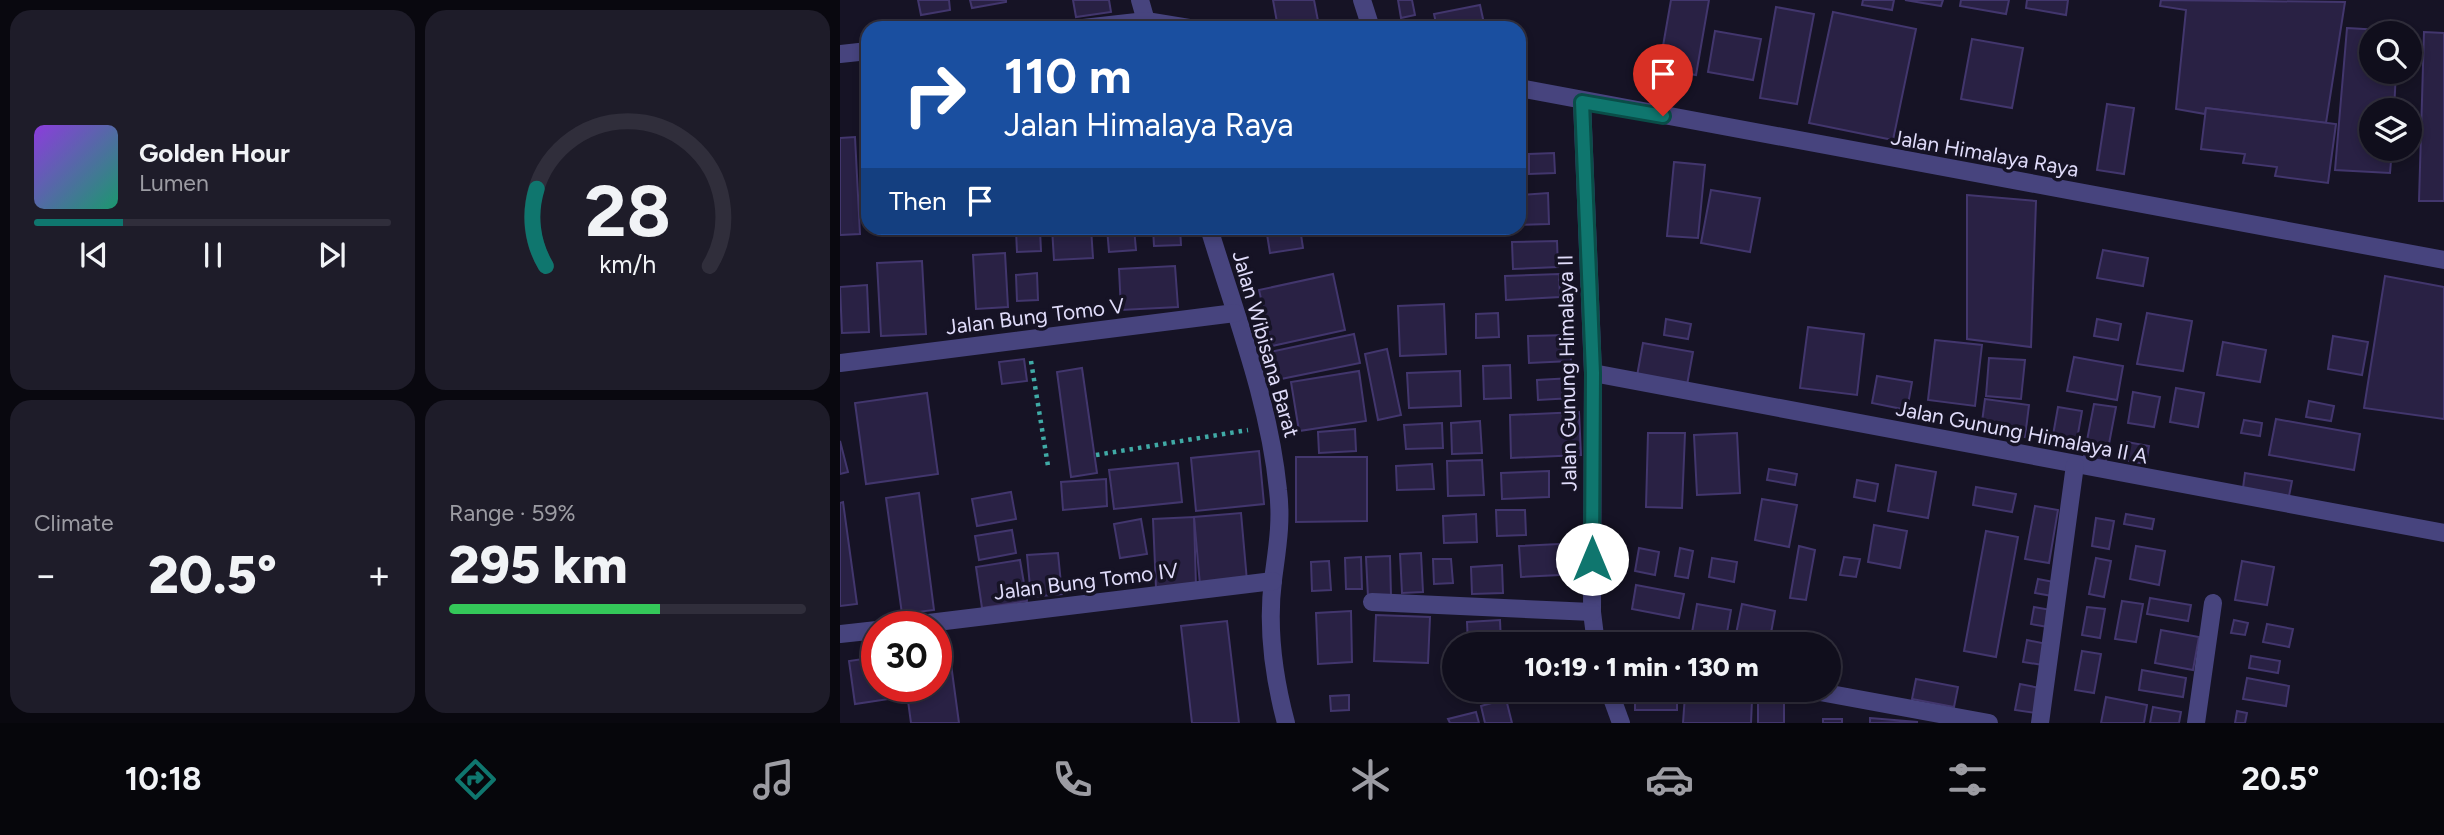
<!DOCTYPE html>
<html lang="en">
<head>
<meta charset="utf-8">
<style>
  body { margin:0; font-family:Figtree,sans-serif; background:#1e1c29; color:#f1f3f6; height:100vh; display:flex; flex-direction:column; font-size:26px; white-space:nowrap }
  * { box-sizing:border-box; margin:0 }
  p { font-size:23px; color:#9c9ca3 }
  .icon { flex:none; width:38px; height:38px; fill:none; stroke:currentColor; stroke-width:2; stroke-linecap:round; stroke-linejoin:round }
  .map { position:relative; flex:1; overflow:hidden }
  .drawer { display:flex; flex-direction:column; gap:10px; padding:10px; background:#09080f; width:840px }
  .drawer>* { flex:none }
  .banner { position:absolute; left:21px; top:21px; width:665px; height:214px; border-radius:21px; box-shadow:0 4px 10px #0003,0 0 0 2px #302e3b; background:#1a4fa0; color:#fff; overflow:hidden }
  .buttons { position:absolute; left:1519px; top:21px; display:grid; gap:14px }
  .buttons a { display:grid; place-items:center; width:63px; height:63px; border-radius:50%; background:#100e1c; box-shadow:0 4px 10px #0003,0 0 0 2px #302e3b; font-size:35px }
  .speed { position:absolute; left:21px; top:611px; display:flex; gap:14px; font-size:35px; font-weight:700; text-align:center }
  .speed>* { display:grid; place-content:center; width:91px; height:91px; border-radius:50%; background:#100e1c; box-shadow:0 4px 10px #0003,0 0 0 2px #302e3b; line-height:1 }
  .speed .limit { border:10px solid #d22; background:#fff; color:#111 }
  .pin { position:absolute; display:grid; place-items:center; width:60px; height:60px; color:#fff; margin:-72px -30px; border-radius:50% 50% 50% 0; rotate:-45deg; box-shadow:0 0 7px #0007 }
  .pin .icon { rotate:45deg }
  .me { position:absolute; width:77px; margin:-38px; rotate:0deg; stroke-linejoin:round; filter:drop-shadow(0 0 5px #0008) }
  .turn { display:flex; align-items:center; gap:24px; height:147px; padding:0 28px; font-size:32px }
  .turn .icon { width:91px; height:91px; stroke-width:2.5 }
  .turn b { display:block; font-size:49px; line-height:60px }
  .then { display:flex; align-items:center; height:66px; padding:0 28px; background:#0003; gap:14px; font-size:26px }
  .big { font-size:52px; font-weight:800; line-height:1.1 }
  .drawer .tile { flex:1; display:flex; flex-direction:column; justify-content:center; gap:10px; min-width:0; padding:0 24px; border-radius:21px; background:#1e1c29 }
  .drawer .dial { align-items:center; gap:0 }
  .dial svg { height:182px; overflow:visible; fill:none; stroke:#302e3b; stroke-width:7; stroke-linecap:round; text-anchor:middle }
  .dial text { fill:#f1f3f6; stroke:none }
  .song { display:flex; align-items:center; gap:21px }
  .cover { width:84px; height:84px; border-radius:10px; background:linear-gradient(135deg,hsl(270 70% 55%),hsl(160 70% 35%)) }
  .played { height:7px; border-radius:4px; background:linear-gradient(90deg,#0f766e 25%,#302e3b 25%) }
  .keys { display:flex; justify-content:space-around; direction:ltr }
  .heat { display:flex; justify-content:space-between; align-items:center; font-size:38px; direction:ltr }
  .charge { height:10px; border-radius:5px; background:linear-gradient(90deg,#34c759 59%,#302e3b 0) }
  .drawer .tiles { flex:1; display:grid; gap:10px; grid-template-columns:repeat(2,1fr) }
  .trip { position:absolute; left:602px; top:632px; width:399px; height:70px; border-radius:35px; background:#100e1c; box-shadow:0 4px 10px #0003,0 0 0 2px #302e3b; font-weight:800; line-height:70px; text-align:center }
  .tabs { display:flex; height:112px; justify-content:space-around; align-items:center; background:#06060b; color:#9c9ca3 }
  .tabs .icon { width:49px; height:49px }
  .tabs .selected { color:#0f766e }
  .tabs b { font-size:32px; color:#f1f3f6 }
  main { display:flex; flex:1; min-height:0 }
  .map>svg:first-child { display:block }
  .building { fill:#292144; stroke:#42366d; stroke-width:2 }
  .lines { fill:none; stroke-linecap:round; stroke-linejoin:round }
  .path { stroke:#40aaa6; stroke-width:4.5; stroke-dasharray:3.5 5; stroke-linecap:butt }
  .minor { stroke:#47447e; stroke-width:18 }
  .route-casing { stroke:#0a4d48; stroke-width:18 }
  .route { stroke:#0f766e; stroke-width:12 }
  .labels { text-anchor:middle; dominant-baseline:central; stroke-width:7; stroke-linejoin:round; paint-order:stroke }
  .street-label { font-size:21px; fill:#e0dcfa; stroke:#161325 }
</style>
</head>
<body>
<main>
<section class="drawer">
<div class="tiles">
<div class="tile">
<div class="song"><i class="cover"></i><div><b>Golden Hour</b><p>Lumen</p></div></div>
<div class="played"></div>
<div class="keys"><svg class="icon" aria-label="previous" viewBox="0 0 24 24"><path d="M18 5L8 12l10 7zM5 5v14"/></svg><svg class="icon" aria-label="pause" viewBox="0 0 24 24"><path d="M8 5v14M16 5v14"/></svg><svg class="icon" aria-label="next" viewBox="0 0 24 24"><path d="M6 5l10 7-10 7zM19 5v14"/></svg></div>
</div>
<div class="tile dial"><svg viewBox="0 0 100 80">
<path d="M14 69A42 42 0 1 1 86 69"/>
<path d="M14 69A42 42 0 0 1 10 35" stroke="#0f766e"/>
<text x="50" y="56" font-size="32" font-weight="700">28</text>
<text x="50" y="72" font-size="11">km/h</text>
</svg></div>
<div class="tile"><p>Climate</p>
<div class="heat"><a>−</a><b class="big">20.5°</b><a>+</a></div>
</div>
<div class="tile"><p>Range · 59%</p><b class="big">295 km</b><div class="charge"></div></div>
</div>
</section>
<div class="map">
<svg width="1604" height="723" viewBox="0 0 1604 723">
  <rect width="100%" height="100%" fill="#161325"/>
  <g class="building">
    <path d="M78,0H109L110,10L81,15Z"/>
    <path d="M130,0H166V2L132,8Z"/>
    <path d="M233,0H269L271,12L236,17Z"/>
    <path d="M433,0H474L479,26L438,28Z"/>
    <path d="M558,0H572L575,15L561,18Z"/>
    <path d="M831,0H869L856,75L819,69Z"/>
    <path d="M1023,0H1054L1052,10L1022,5Z"/>
    <path d="M1065,0H1103L1101,6Z"/>
    <path d="M1121,0H1169L1166,14L1120,6Z"/>
    <path d="M1187,0H1228L1226,15L1186,8Z"/>
    <path d="M1321,0L1505,2L1486,123L1366,108L1365,114L1336,109L1346,10L1320,6Z"/>
    <path d="M640,5L645,28H597L594,14Z"/>
    <path d="M936,7L974,14L957,104L920,98Z"/>
    <path d="M993,12L1076,29L1053,140L969,123Z"/>
    <path d="M1507,28L1559,31L1531,33V72H1556L1554,110H1531V149H1552L1550,173L1495,170Z"/>
    <path d="M875,31L921,39L913,80L868,72Z"/>
    <path d="M1584,32L1604,33V201H1579Z"/>
    <path d="M1132,39L1183,48L1172,108L1121,99Z"/>
    <path d="M1267,104L1294,108L1284,174L1257,170Z"/>
    <path d="M1366,108L1496,124L1488,183L1435,176L1437,167L1403,163L1405,154L1361,149Z"/>
    <path d="M15,137L20,234L0,235V138Z"/>
    <path d="M714,153L715,173L689,174V154Z"/>
    <path d="M834,162L865,165L858,238L827,236Z"/>
    <path d="M871,190L920,198L910,252L861,243Z"/>
    <path d="M708,193L709,224L679,225V195Z"/>
    <path d="M1127,195L1196,201L1191,347L1127,339Z"/>
    <path d="M212,228H251L253,258L214,260Z"/>
    <path d="M267,228H294L296,250L269,252Z"/>
    <path d="M313,228H340L341,245L314,246Z"/>
    <path d="M426,228H460L463,248L430,253Z"/>
    <path d="M200,230L201,251L177,252L176,231Z"/>
    <path d="M717,241L718,267L673,269L672,242Z"/>
    <path d="M1263,250L1308,258L1303,286L1257,278Z"/>
    <path d="M165,253L168,307L136,309L133,255Z"/>
    <path d="M82,261L86,334L41,336L37,263Z"/>
    <path d="M335,266L338,307L281,310L279,269Z"/>
    <path d="M197,273L198,300L177,301L176,275Z"/>
    <path d="M493,274L505,330L432,346L419,290Z"/>
    <path d="M719,274L720,297L666,300L665,276Z"/>
    <path d="M1545,276L1604,287V419L1524,408Z"/>
    <path d="M27,285L29,332L2,333L0,287Z"/>
    <path d="M604,304L606,354L560,356L558,306Z"/>
    <path d="M658,313L659,337L636,338V314Z"/>
    <path d="M1307,313L1352,321L1343,371L1297,364Z"/>
    <path d="M826,319L851,324L848,339L824,335Z"/>
    <path d="M1257,319L1281,324L1278,340L1254,336Z"/>
    <path d="M968,327L1024,334L1017,395L960,388Z"/>
    <path d="M514,334L520,363L436,380L430,352Z"/>
    <path d="M730,335L731,361L689,363L688,336Z"/>
    <path d="M1493,336L1528,342L1522,375L1488,369Z"/>
    <path d="M1095,340L1142,345L1135,406L1088,400Z"/>
    <path d="M1383,342L1426,350L1420,382L1377,375Z"/>
    <path d="M803,343L853,352L847,385L797,376Z"/>
    <path d="M547,349L561,415L538,420L525,354Z"/>
    <path d="M1234,357L1283,366L1277,400L1227,391Z"/>
    <path d="M1149,358L1185,360L1181,399L1146,396Z"/>
    <path d="M184,359L187,381L162,384L159,362Z"/>
    <path d="M670,365L671,398L644,399L643,366Z"/>
    <path d="M242,368L257,473L231,477L217,372Z"/>
    <path d="M519,371L526,421L459,431L451,382Z"/>
    <path d="M620,371L621,406L569,408L567,373Z"/>
    <path d="M1037,376L1072,382L1067,410L1032,403Z"/>
    <path d="M732,378L733,398L698,400L697,380Z"/>
    <path d="M1336,388L1364,393L1358,427L1330,422Z"/>
    <path d="M1293,392L1320,397L1314,427L1288,423Z"/>
    <path d="M87,393L98,474L26,484L15,403Z"/>
    <path d="M1145,399L1189,405L1185,437L1141,430Z"/>
    <path d="M1469,401L1494,406L1491,421L1466,417Z"/>
    <path d="M1254,404L1276,407L1265,465L1243,461Z"/>
    <path d="M1218,407L1242,411L1236,445L1212,441Z"/>
    <path d="M739,412L741,455L671,458L670,415Z"/>
    <path d="M1436,419L1520,434L1514,470L1429,455Z"/>
    <path d="M1404,420L1422,423L1420,436L1401,433Z"/>
    <path d="M640,421L642,453L612,454L611,423Z"/>
    <path d="M602,423L603,448L566,449L564,425Z"/>
    <path d="M515,429L516,451L479,453L478,432Z"/>
    <path d="M808,433H845L842,508L806,507Z"/>
    <path d="M897,433L900,493L857,495L854,435Z"/>
    <path d="M0,441L8,472L0,474Z"/>
    <path d="M1287,442L1309,446L1306,464L1283,460Z"/>
    <path d="M419,451L424,504L356,511L351,458Z"/>
    <path d="M456,457H527V521L456,522Z"/>
    <path d="M642,460L644,495L608,496L607,461Z"/>
    <path d="M338,463L342,502L274,509L269,470Z"/>
    <path d="M592,464L594,489L557,490L556,466Z"/>
    <path d="M1056,465L1096,472L1088,518L1048,511Z"/>
    <path d="M929,469L957,474L955,485L927,480Z"/>
    <path d="M709,471V497L662,499L661,473Z"/>
    <path d="M1405,473L1452,481L1449,496L1403,488Z"/>
    <path d="M266,479L267,506L223,510L221,482Z"/>
    <path d="M1017,480L1038,484L1035,501L1014,497Z"/>
    <path d="M1136,487L1176,494L1172,512L1133,505Z"/>
    <path d="M171,492L176,519L137,526L132,499Z"/>
    <path d="M79,493L94,610L62,614L46,498Z"/>
    <path d="M922,499L957,505L949,547L915,540Z"/>
    <path d="M3,502L17,604L0,606V503Z"/>
    <path d="M1195,506L1218,510L1209,563L1185,559Z"/>
    <path d="M656,510H685L686,535L657,536Z"/>
    <path d="M401,513L407,581L360,585L354,517Z"/>
    <path d="M636,514L637,542L604,543L603,516Z"/>
    <path d="M1286,514L1314,519L1312,529L1284,524Z"/>
    <path d="M354,517L356,587L316,588L313,519Z"/>
    <path d="M1256,518L1274,521L1269,549L1252,546Z"/>
    <path d="M301,519L307,554L280,558L274,524Z"/>
    <path d="M1034,525L1067,531L1060,568L1028,562Z"/>
    <path d="M172,530L176,553L139,560L135,536Z"/>
    <path d="M1146,531L1178,537L1156,657L1124,651Z"/>
    <path d="M739,543L741,574L681,577L679,546Z"/>
    <path d="M959,546L975,550L966,600L950,598Z"/>
    <path d="M1296,546L1325,551L1319,585L1290,579Z"/>
    <path d="M799,548L819,552L815,575L795,571Z"/>
    <path d="M840,548L853,551L848,578L835,576Z"/>
    <path d="M218,553L222,594L191,597L187,555Z"/>
    <path d="M581,553L583,592L562,593L560,554Z"/>
    <path d="M550,556L551,596L528,597L526,557Z"/>
    <path d="M521,557L522,589H506L505,558Z"/>
    <path d="M1004,557L1020,559L1016,577L1000,575Z"/>
    <path d="M872,558L897,562L894,582L869,577Z"/>
    <path d="M1256,558L1271,561L1264,597L1249,594Z"/>
    <path d="M593,559H611L613,583L594,584Z"/>
    <path d="M180,560L187,601L142,608L136,567Z"/>
    <path d="M489,561L491,590L472,591L471,562Z"/>
    <path d="M1402,561L1434,567L1427,605L1395,600Z"/>
    <path d="M662,565L663,593L632,594L631,567Z"/>
    <path d="M1198,579L1214,582L1212,596L1195,593Z"/>
    <path d="M796,585L844,594L839,618L792,609Z"/>
    <path d="M1310,598L1351,605L1348,621L1307,614Z"/>
    <path d="M1282,601L1303,604L1296,642L1275,639Z"/>
    <path d="M857,604L891,610L885,644H850Z"/>
    <path d="M902,604L935,611L929,644H894Z"/>
    <path d="M1194,607L1211,610L1208,627L1191,624Z"/>
    <path d="M1247,607L1265,609L1260,638L1242,635Z"/>
    <path d="M511,611L512,662L478,664L476,613Z"/>
    <path d="M536,615L590,617L588,663L534,661Z"/>
    <path d="M660,620L661,643L628,644L627,622Z"/>
    <path d="M1394,620L1408,623L1405,635L1391,633Z"/>
    <path d="M387,621L399,723H352L341,626Z"/>
    <path d="M1427,624L1453,629L1449,647L1423,642Z"/>
    <path d="M1321,630L1359,637L1353,670L1315,663Z"/>
    <path d="M732,639L733,644H696V640Z"/>
    <path d="M1187,640L1207,644L1203,665L1183,662Z"/>
    <path d="M1242,651L1261,654L1254,693L1235,690Z"/>
    <path d="M1411,656L1440,661L1438,673L1409,668Z"/>
    <path d="M37,657V686H47L49,699L15,704L9,661Z"/>
    <path d="M111,664L119,723H71L66,686H96V666Z"/>
    <path d="M1302,670L1346,678L1343,697L1299,690Z"/>
    <path d="M1407,678L1449,686L1446,706L1403,699Z"/>
    <path d="M1076,679L1118,687L1114,707L1072,699Z"/>
    <path d="M1180,684L1200,688L1195,713L1175,710Z"/>
    <rect x="795" y="690" width="42" height="20"/>
    <path d="M509,695V710L491,711L490,696Z"/>
    <path d="M845,695L912,700L911,723H843Z"/>
    <path d="M1266,697L1307,705L1304,723H1261Z"/>
    <path d="M666,699L672,723H645L641,706Z"/>
    <rect x="918" y="699" width="26" height="24"/>
    <path d="M1313,707L1341,712L1339,723H1310Z"/>
    <path d="M1397,711L1407,713L1405,723H1395Z"/>
    <path d="M636,712L639,723H610L608,719Z"/>
    <path d="M1030,718L1078,722L1030,723Z"/>
    <rect x="983" y="719" width="19" height="4"/>
  </g>
  <g class="lines">
    <g class="path">
      <path d="M191,361L208,466"/>
      <path d="M256,455L408,430"/>
    </g>
    <g class="minor">
      <path d="M300,0L308,28"/>
      <path d="M522,0L531,28"/>
      <path d="M243,28L306,21L349,28"/>
      <path d="M0,54L28,51"/>
      <path d="M679,88L1604,260"/>
      <path d="M742,102L753,373L752,612L756,644"/>
      <path d="M369,228C395,314 429,400 438,490C442,522 437,549 433,580C427,627 434,678 446,723"/>
      <path d="M0,363L395,313"/>
      <path d="M753,373L1604,533"/>
      <path d="M532,602L752,612"/>
      <path d="M64,626L433,581"/>
      <path d="M0,634L37,630"/>
      <path d="M769,690L781,723"/>
      <path d="M969,690L1149,723"/>
      <path d="M1200,723L1235,465"/>
      <path d="M1356,723L1373,603"/>
    </g>
  </g>
  <g class="lines">
    <defs>
      <path id="route" d="M752,559L753,373L742,102L823,116"/>
    </defs>
    <use href="#route" class="route-casing"/>
    <use href="#route" class="route"/>
  </g>
  <g class="labels">
    <g class="street-label">
      <text transform="translate(1145 153) rotate(10)">Jalan Himalaya Raya</text>
      <text transform="translate(195 316) rotate(-7)">Jalan Bung Tomo V</text>
      <text transform="translate(426 344) rotate(74)">Jalan Wibisana Barat</text>
      <text transform="translate(727 373) rotate(-91)">Jalan Gunung Himalaya II</text>
      <text transform="translate(1182 432) rotate(11)">Jalan Gunung Himalaya II A</text>
      <text transform="translate(246 581) rotate(-7)">Jalan Bung Tomo IV</text>
    </g>
  </g>
</svg>
<div class="buttons">
<a><svg class="icon" aria-label="search" viewBox="0 0 24 24"><circle cx="10" cy="10" r="6"/><path d="M15 15l6 6"/></svg></a>
<a><svg class="icon" aria-label="layers" viewBox="0 0 24 24"><path d="M12 4l9 5-9 5-9-5zM3 14l9 5 9-5"/></svg></a>
</div>
<div class="speed"><div class="limit">30</div></div>
<div class="pin" style="left:823px;top:116px;background:#d93025"><svg class="icon" aria-label="arrive" viewBox="0 0 24 24"><path d="M6 21V4h12l-3 4 3 4H6"/></svg></div>
<svg class="me" style="left:752px;top:559px" viewBox="-20 -20 40 40"><circle r="19" fill="#fff"/><path d="M0-13L10 11 0 6-10 11z" fill="#0f766e"/></svg>
<div class="trip">10:19 · 1 min · 130 m</div>
<div class="banner">
<div class="turn"><svg class="icon" aria-label="right" viewBox="0 0 24 24"><path d="M7 20v-9h11M14 6l5 5-5 5"/></svg><div><b>110 m</b>Jalan Himalaya Raya</div></div>
<div class="then">Then<svg class="icon" aria-label="arrive" viewBox="0 0 24 24"><path d="M6 21V4h12l-3 4 3 4H6"/></svg></div>
</div>
</div>
</main>
<nav class="tabs">
<b>10:18</b>
<svg class="icon selected" aria-label="directions" viewBox="0 0 24 24"><path d="M12 3l9 9-9 9-9-9zM9 14v-3h6M13 9l2 2-2 2"/></svg>
<svg class="icon" aria-label="music" viewBox="0 0 24 24"><path d="M9 18V5l10-2v13"/><circle cx="6" cy="18" r="3"/><circle cx="16" cy="16" r="3"/></svg>
<svg class="icon" aria-label="phone" viewBox="0 0 24 24"><path d="M5 4h4l2 5-3 2q2 4 5 5l2-3 5 2v4C11 20 4 13 5 4z"/></svg>
<svg class="icon" aria-label="climate" viewBox="0 0 24 24"><path d="M12 3v18M4 7l16 10M4 17L20 7"/></svg>
<svg class="icon" aria-label="car" viewBox="0 0 24 24"><path d="M5 17H2v-5l4-1 3-4h7l3 4 3 1v5h-3M9 17h6M6 11h13"/><circle cx="7" cy="17" r="2"/><circle cx="17" cy="17" r="2"/></svg>
<svg class="icon" aria-label="filters" viewBox="0 0 24 24"><path d="M4 7h16M4 17h16"/><circle cx="9" cy="7" r="2"/><circle cx="15" cy="17" r="2"/></svg>
<b>20.5°</b>
</nav>
</body>
</html>
